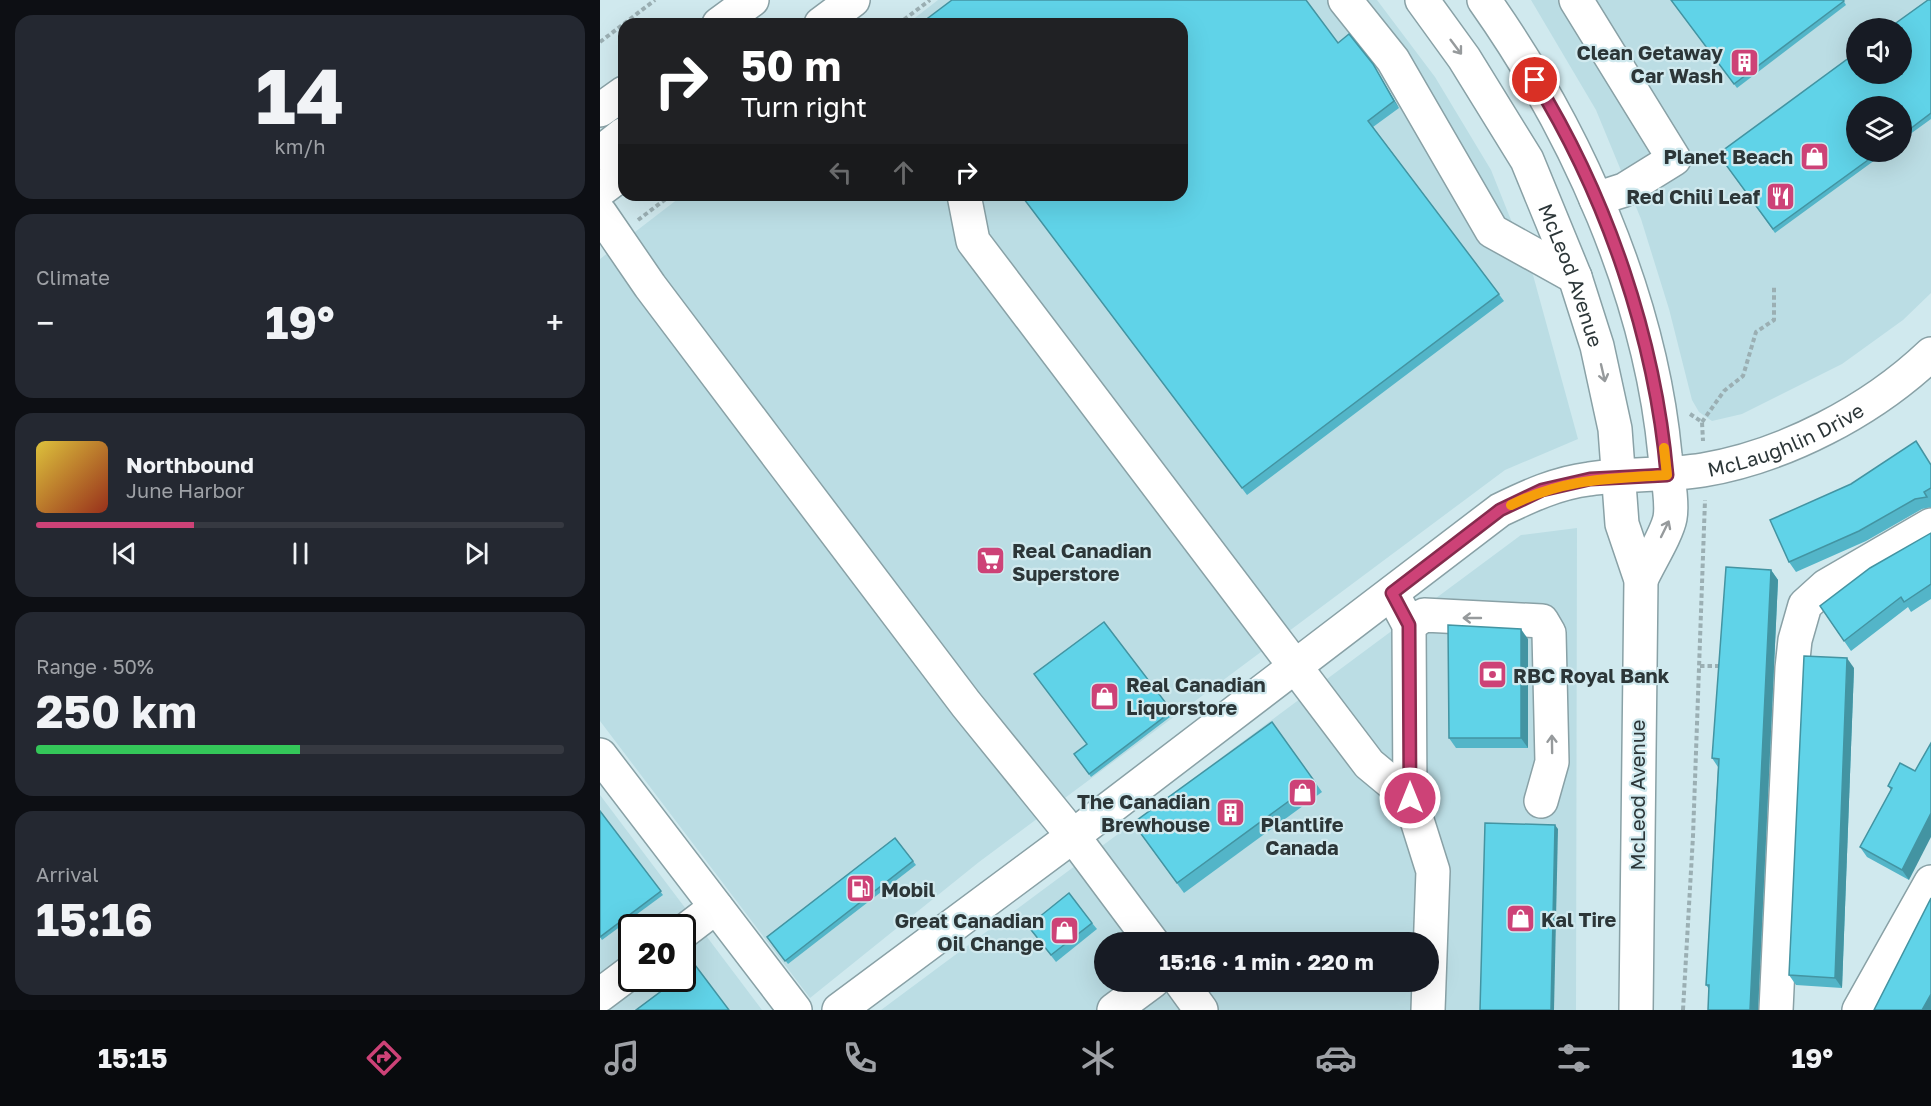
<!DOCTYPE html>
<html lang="en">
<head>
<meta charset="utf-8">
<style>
  body { margin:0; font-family:"Golos Text",sans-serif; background:#242831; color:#f1f3f6; height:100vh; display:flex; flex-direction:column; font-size:22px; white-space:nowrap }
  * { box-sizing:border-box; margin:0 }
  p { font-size:20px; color:#9ea1a6 }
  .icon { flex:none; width:33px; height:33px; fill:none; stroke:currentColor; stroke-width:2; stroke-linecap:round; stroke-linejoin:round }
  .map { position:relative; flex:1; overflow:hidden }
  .side { display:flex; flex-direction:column; gap:15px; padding:15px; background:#0d0f14; width:600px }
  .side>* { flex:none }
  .guide { position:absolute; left:18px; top:18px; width:570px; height:183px; border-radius:18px; box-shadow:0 6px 24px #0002; background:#202124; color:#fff; overflow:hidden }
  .tools { position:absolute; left:1246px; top:18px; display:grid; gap:12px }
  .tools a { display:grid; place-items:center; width:66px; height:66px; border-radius:50%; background:#171b24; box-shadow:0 6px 24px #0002; font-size:30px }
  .speed { position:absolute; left:18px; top:914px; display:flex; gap:12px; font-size:30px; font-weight:700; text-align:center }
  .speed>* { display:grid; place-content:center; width:78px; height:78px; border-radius:50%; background:#171b24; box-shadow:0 6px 24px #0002; line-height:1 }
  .speed .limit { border:3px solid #111; border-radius:9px; background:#fff; color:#111 }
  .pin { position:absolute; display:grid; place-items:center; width:51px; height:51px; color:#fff; margin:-26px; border:3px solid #fff; border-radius:50%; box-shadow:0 2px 6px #0007 }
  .me { position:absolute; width:66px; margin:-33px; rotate:0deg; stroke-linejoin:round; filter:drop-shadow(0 0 4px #0008) }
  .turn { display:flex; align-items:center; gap:21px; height:126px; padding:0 24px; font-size:27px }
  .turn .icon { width:78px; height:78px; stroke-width:2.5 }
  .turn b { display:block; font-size:42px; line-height:51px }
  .lanes { display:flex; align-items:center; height:57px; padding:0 24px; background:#0003; justify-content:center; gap:30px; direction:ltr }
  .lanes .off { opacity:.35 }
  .big { font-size:45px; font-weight:700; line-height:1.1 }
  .side .widget { flex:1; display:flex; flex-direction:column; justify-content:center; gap:9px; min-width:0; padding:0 21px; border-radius:18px; background:#242831 }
  .side .dial { align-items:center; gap:0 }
  .dial b { font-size:78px; line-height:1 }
  .song { display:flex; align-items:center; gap:18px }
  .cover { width:72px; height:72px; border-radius:9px; background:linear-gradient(135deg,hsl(50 70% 55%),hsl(10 70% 35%)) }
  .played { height:6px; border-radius:3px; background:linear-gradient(90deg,#cd4277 30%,#363941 30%) }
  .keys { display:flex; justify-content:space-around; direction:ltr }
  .heat { display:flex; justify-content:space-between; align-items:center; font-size:33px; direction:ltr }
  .charge { height:9px; border-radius:4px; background:linear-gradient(90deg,#34c759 50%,#363941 0) }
  .trip { position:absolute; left:494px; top:932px; width:345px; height:60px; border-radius:30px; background:#171b24; box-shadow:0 6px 24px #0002; font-weight:700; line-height:60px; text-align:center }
  .dock { display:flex; height:96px; justify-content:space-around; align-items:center; background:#090b0e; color:#9ea1a6 }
  .dock .icon { width:42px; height:42px }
  .dock .selected { color:#cd4277 }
  .dock b { font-size:27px; color:#f1f3f6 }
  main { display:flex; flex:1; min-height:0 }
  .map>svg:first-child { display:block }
  .built { fill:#bbdde4; fill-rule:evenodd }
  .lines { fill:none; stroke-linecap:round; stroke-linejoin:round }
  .minor-casing { stroke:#89a1a6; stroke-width:36 }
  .major-casing { stroke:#89a1a6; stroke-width:36 }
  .path { stroke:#9bafb3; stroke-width:4; stroke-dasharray:4.5 3; stroke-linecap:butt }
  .minor { stroke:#fff; stroke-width:33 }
  .major { stroke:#fff; stroke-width:33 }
  .wall { fill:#53b5c8 }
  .shaded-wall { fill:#4394a2 }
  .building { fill:#60d3e8; stroke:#4394a2; stroke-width:1.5 }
  .oneway { stroke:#969a9c }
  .route-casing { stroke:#852b4d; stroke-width:15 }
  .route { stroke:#cd4277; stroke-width:10 }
  .slow { stroke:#f59e0b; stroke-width:10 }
  .labels { text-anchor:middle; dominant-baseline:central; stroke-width:4.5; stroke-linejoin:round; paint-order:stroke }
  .poi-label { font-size:20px; font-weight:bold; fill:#2c3638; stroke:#d0e9ee; text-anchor:end }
  .street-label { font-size:20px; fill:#2c3638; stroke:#d0e9ee }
</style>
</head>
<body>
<main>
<section class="side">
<div class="widget dial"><b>14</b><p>km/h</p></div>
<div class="widget"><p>Climate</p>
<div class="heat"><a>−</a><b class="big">19°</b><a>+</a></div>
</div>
<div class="widget">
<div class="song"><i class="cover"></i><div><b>Northbound</b><p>June Harbor</p></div></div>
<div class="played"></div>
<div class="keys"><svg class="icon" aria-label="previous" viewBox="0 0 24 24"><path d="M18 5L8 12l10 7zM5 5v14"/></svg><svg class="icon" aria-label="pause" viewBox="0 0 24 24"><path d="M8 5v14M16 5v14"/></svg><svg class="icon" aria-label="next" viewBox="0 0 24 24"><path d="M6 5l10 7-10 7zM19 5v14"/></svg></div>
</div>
<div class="widget"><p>Range · 50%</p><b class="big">250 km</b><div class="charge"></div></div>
<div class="widget"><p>Arrival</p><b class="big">15:16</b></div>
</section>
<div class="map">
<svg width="1331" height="1010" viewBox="0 0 1331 1010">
  <rect width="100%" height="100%" fill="#d0e9ee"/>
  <g class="built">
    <path d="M338,0H777L835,77L891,170L933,275L978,439L905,470L379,862L210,998L0,721V259L83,195H582V24H307Z"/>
    <path d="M931,0H1331V293L1303,320L1242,364L1142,414L1112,421L1099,412L1092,400L1069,309L1041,219L996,110ZM1257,28H1302V74H1257ZM1257,106H1302V152H1257Z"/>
    <path d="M977,528L976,1010H281L921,535ZM504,942H828V981H504Z"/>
    <path d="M0,795L162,1010H0ZM32,927H82V978H32Z"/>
  </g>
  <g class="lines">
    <defs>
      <g id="minor">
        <path d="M745,0L793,60L892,231L975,277"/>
        <path id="s1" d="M822,0L864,58L927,160L975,277L997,346L1015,429L1022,524L1041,580L1036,1010"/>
        <path d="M884,0C976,130 1050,295 1065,455C1067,472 1073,502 1070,518C1067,534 1048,564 1041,580"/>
        <path d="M976,0L1074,159L1024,190L996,199"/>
        <path d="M0,153L24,134"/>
        <path d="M364,195L373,241L769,764L810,798"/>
        <path d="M0,213L50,286L182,461L366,704L473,836L552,942"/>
        <path d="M792,593L809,625L810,798L833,871L828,1010"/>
        <path d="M809,625L824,615L942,621L949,633L952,762L941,801"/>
        <path d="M0,755L195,1010"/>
        <path d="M82,933L116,907"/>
        <path d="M580,981L601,1010"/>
        <path d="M0,995L32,971"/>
        <path id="s2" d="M239,1010L473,836L900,510C929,496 957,483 989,479C1027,473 1065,476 1103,470C1185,456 1271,411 1331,354"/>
        <path d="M514,1010L553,981"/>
        <path d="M1176,1010L1192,668L1195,640L1205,605L1226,586L1331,525"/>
        <path d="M1259,1010L1331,882"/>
      </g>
      <g id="major">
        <path d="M119,24L152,0"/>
        <path d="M221,24L253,0"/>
        <path d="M0,110L24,93"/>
        <path d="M0,190L24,172"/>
      </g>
    </defs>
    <use href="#minor" class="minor-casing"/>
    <use href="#major" class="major-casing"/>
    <g class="path">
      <path d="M298,24L330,0"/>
      <path d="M0,42L55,0"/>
      <path d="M38,220L71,195"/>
      <path d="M1090,414L1102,422L1103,441"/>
      <path d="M1102,422L1124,391L1143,376L1156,332L1174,320V287"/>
      <path d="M1100,666H1123"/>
      <path d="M1083,1010L1093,836L1105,500"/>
    </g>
    <use href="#minor" class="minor"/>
    <use href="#major" class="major"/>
  </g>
  <g class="wall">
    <path d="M1071,0H1243L1246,5L1137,88Z"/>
    <path d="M1331,0V119L1302,140V106L1257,152H1286L1175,233L1118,154Z"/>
    <path d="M738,43L773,64L777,71L799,108L773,127L904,301L647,495L421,195Z"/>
    <path d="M1331,464V507L1322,509L1266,541L1196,572L1189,562Z"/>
    <path d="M1331,533V599L1311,612L1308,607L1251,651L1220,606Z"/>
    <path d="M1171,570L1178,580L1158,1010H1108L1109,989L1106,985L1118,767L1112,758Z"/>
    <path d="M504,622L574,714L491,777L474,754L487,744Z"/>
    <path d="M928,639V748H856L849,738Z"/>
    <path d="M1254,668L1242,988L1196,985L1189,975Z"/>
    <path d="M1300,763L1309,880L1267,857L1260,847L1291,790L1288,786Z"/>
    <path d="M715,782L722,792L584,893L533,823Z"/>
    <path d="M0,811L63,895L2,940L0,937Z"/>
    <path d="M295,838L316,865L188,964L167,937Z"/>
    <path d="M492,923L497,929L456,962L428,926Z"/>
  </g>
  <g class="shaded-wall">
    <path d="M773,64L777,71L799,108L794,101Z"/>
    <path d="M1171,570L1178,580L1158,1010H1150Z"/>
    <path d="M921,629L928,639V748L921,738Z"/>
    <path d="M1247,658L1254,668L1242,988L1235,978Z"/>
    <path d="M1331,813V837L1309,880L1302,870Z"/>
    <path d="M955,825L958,829L954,1010H951Z"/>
    <path d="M1331,994V1010H1322Z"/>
  </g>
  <g class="building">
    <path d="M352,0H706L738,43L749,34L773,64L794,101L768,121L899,294L642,488L421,195H582V24H320Z"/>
    <path d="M1071,0H1243L1244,1L1134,84Z"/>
    <path d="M1328,0H1331V113L1302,135V106H1257V152H1279L1173,229L1118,154L1257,52V74H1302V28H1289Z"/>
    <path d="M1316,441L1331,465V488L1324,492L1327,497L1315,499L1259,531L1189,562L1170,520L1251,484Z"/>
    <path d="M1331,533V584L1304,602L1301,597L1244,641L1220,606L1270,568Z"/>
    <path d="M1126,567L1171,570L1150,1010H1108L1109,985H1106L1119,759L1112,758Z"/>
    <path d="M504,622L572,711L489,774L474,754L487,744L434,674Z"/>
    <path d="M848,625L921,629V738H849Z"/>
    <path d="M1204,656L1247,658L1235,978L1189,975Z"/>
    <path d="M672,722L715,782L577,883L533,823Z"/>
    <path d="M1331,743V813L1302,870L1260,847L1292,788L1288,786L1300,763L1315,771Z"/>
    <path d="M0,811L61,891L0,937Z"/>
    <path d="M885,823L955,825L951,1010H880Z"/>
    <path d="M295,838L313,861L185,961L167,937Z"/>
    <path d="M469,893L492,923L451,955L428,926Z"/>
    <path d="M1331,898V994L1322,1010H1274Z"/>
    <path d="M92,961L129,1010H36L60,992L57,988L70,978H82V969Z"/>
  </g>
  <defs><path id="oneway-shaft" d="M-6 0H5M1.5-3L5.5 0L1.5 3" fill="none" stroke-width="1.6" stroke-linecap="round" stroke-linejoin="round" transform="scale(1.5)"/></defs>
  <g class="oneway">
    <use href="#oneway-shaft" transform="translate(856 47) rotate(53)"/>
    <use href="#oneway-shaft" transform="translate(1003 373) rotate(77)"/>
    <use href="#oneway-shaft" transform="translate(1065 529) rotate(-64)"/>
    <use href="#oneway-shaft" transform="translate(872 618) rotate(-180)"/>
    <use href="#oneway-shaft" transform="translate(952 744) rotate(-91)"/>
  </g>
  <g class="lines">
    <defs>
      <path id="route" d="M810,798L809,625L792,593L900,510L942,490L990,479L1067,475C1055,338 1007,197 935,80"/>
    </defs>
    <use href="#route" class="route-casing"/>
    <use href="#route" class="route"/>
    <path class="slow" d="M911,505C966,478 1008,479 1067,475L1064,448"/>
  </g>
  <defs>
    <symbol id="building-square" viewBox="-11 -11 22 22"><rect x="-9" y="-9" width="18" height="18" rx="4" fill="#cd4277" stroke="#d0e9ee"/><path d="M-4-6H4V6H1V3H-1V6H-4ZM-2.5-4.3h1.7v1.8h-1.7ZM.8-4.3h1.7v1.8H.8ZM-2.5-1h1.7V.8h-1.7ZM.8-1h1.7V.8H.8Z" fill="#fff"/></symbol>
    <symbol id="shop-square" viewBox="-11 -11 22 22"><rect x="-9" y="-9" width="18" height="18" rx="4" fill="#cd4277" stroke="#d0e9ee"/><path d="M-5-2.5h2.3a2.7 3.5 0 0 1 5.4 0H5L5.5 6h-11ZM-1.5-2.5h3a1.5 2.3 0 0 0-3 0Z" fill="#fff"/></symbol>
    <symbol id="restaurant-square" viewBox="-11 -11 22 22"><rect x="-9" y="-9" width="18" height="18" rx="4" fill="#cd4277" stroke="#d0e9ee"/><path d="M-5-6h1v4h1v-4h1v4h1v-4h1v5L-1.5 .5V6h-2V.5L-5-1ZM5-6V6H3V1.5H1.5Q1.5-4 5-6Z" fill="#fff"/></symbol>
    <symbol id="supermarket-square" viewBox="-11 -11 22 22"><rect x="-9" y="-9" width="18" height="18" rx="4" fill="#cd4277" stroke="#d0e9ee"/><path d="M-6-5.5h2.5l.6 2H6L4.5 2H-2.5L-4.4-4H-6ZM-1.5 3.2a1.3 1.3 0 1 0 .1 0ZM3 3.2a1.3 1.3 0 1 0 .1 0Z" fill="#fff"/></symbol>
    <symbol id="bank-square" viewBox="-11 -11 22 22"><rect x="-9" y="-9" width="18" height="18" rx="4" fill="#cd4277" stroke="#d0e9ee"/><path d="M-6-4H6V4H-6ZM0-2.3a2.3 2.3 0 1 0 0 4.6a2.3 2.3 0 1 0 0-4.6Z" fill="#fff"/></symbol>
    <symbol id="fuel-square" viewBox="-11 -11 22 22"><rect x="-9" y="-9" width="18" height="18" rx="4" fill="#cd4277" stroke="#d0e9ee"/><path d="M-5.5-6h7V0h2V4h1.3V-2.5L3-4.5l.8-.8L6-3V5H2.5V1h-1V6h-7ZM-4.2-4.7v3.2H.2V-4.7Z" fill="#fff"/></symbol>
  </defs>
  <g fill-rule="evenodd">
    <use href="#building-square" x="1128" y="46" width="33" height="33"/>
    <use href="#shop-square" x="1198" y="140" width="33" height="33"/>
    <use href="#restaurant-square" x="1164" y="180" width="33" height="33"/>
    <use href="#supermarket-square" x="374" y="544" width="33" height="33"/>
    <use href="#bank-square" x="876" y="658" width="33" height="33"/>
    <use href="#shop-square" x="488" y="680" width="33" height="33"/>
    <use href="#shop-square" x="686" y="776" width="33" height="33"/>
    <use href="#building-square" x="614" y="796" width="33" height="33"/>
    <use href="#fuel-square" x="244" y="872" width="33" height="33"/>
    <use href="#shop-square" x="904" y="902" width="33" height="33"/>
    <use href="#shop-square" x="448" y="914" width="33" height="33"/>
  </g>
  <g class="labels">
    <g class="poi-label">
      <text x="1123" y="52">Clean Getaway<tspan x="1123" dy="23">Car Wash</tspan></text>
      <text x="1193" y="156">Planet Beach</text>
      <text x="1160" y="196">Red Chili Leaf</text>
      <text x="412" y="550" text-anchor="start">Real Canadian<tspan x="412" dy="23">Superstore</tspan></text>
      <text x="913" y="675" text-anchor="start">RBC Royal Bank</text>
      <text x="526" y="684" text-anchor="start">Real Canadian<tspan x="526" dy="23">Liquorstore</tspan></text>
      <text x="610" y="801">The Canadian<tspan x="610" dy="23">Brewhouse</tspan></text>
      <text x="702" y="824" text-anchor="middle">Plantlife<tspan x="702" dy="23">Canada</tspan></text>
      <text x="281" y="889" text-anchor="start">Mobil</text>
      <text x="941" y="919" text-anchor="start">Kal Tire</text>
      <text x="444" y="920">Great Canadian<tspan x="444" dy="23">Oil Change</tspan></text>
    </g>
    <g class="street-label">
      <text stroke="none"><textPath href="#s1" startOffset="315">McLeod Avenue</textPath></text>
      <text stroke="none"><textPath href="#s2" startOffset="1126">McLaughlin Drive</textPath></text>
      <text transform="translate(1037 795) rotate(-90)">McLeod Avenue</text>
    </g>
  </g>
</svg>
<div class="tools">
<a><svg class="icon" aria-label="sound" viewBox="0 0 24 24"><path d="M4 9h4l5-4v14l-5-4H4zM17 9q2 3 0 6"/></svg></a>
<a><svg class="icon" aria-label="layers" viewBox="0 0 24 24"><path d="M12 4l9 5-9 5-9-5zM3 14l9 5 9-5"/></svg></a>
</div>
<div class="speed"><div class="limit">20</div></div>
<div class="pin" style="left:935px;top:80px;background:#d93025"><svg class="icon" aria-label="arrive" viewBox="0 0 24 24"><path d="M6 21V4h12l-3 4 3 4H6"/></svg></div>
<svg class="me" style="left:810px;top:798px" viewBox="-20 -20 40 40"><circle r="17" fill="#cd4277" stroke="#fff" stroke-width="3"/><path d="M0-11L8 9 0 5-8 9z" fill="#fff"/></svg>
<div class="trip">15:16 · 1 min · 220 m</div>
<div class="guide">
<div class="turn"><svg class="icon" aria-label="right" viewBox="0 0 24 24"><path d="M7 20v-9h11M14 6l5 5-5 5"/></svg><div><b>50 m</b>Turn right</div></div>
<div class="lanes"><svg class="icon off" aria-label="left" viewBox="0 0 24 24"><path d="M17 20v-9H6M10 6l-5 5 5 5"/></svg><svg class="icon off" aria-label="ahead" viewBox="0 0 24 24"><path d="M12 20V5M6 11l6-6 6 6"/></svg><svg class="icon" aria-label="right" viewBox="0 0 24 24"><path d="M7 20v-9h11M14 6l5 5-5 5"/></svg></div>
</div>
</div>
</main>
<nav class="dock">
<b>15:15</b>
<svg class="icon selected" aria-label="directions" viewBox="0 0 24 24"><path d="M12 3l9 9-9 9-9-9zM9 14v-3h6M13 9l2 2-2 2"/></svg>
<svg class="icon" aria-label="music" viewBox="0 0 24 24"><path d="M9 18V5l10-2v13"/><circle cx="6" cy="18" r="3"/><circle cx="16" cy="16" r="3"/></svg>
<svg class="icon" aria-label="phone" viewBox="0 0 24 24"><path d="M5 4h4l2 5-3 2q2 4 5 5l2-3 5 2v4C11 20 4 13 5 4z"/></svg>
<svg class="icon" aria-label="climate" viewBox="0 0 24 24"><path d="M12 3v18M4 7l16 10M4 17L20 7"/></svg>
<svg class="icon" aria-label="car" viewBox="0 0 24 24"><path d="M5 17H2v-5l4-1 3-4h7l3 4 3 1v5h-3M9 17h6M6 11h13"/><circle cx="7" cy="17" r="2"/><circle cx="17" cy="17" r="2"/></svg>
<svg class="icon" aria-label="filters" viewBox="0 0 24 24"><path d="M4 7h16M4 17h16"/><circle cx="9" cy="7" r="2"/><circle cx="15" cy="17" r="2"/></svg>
<b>19°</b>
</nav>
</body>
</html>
